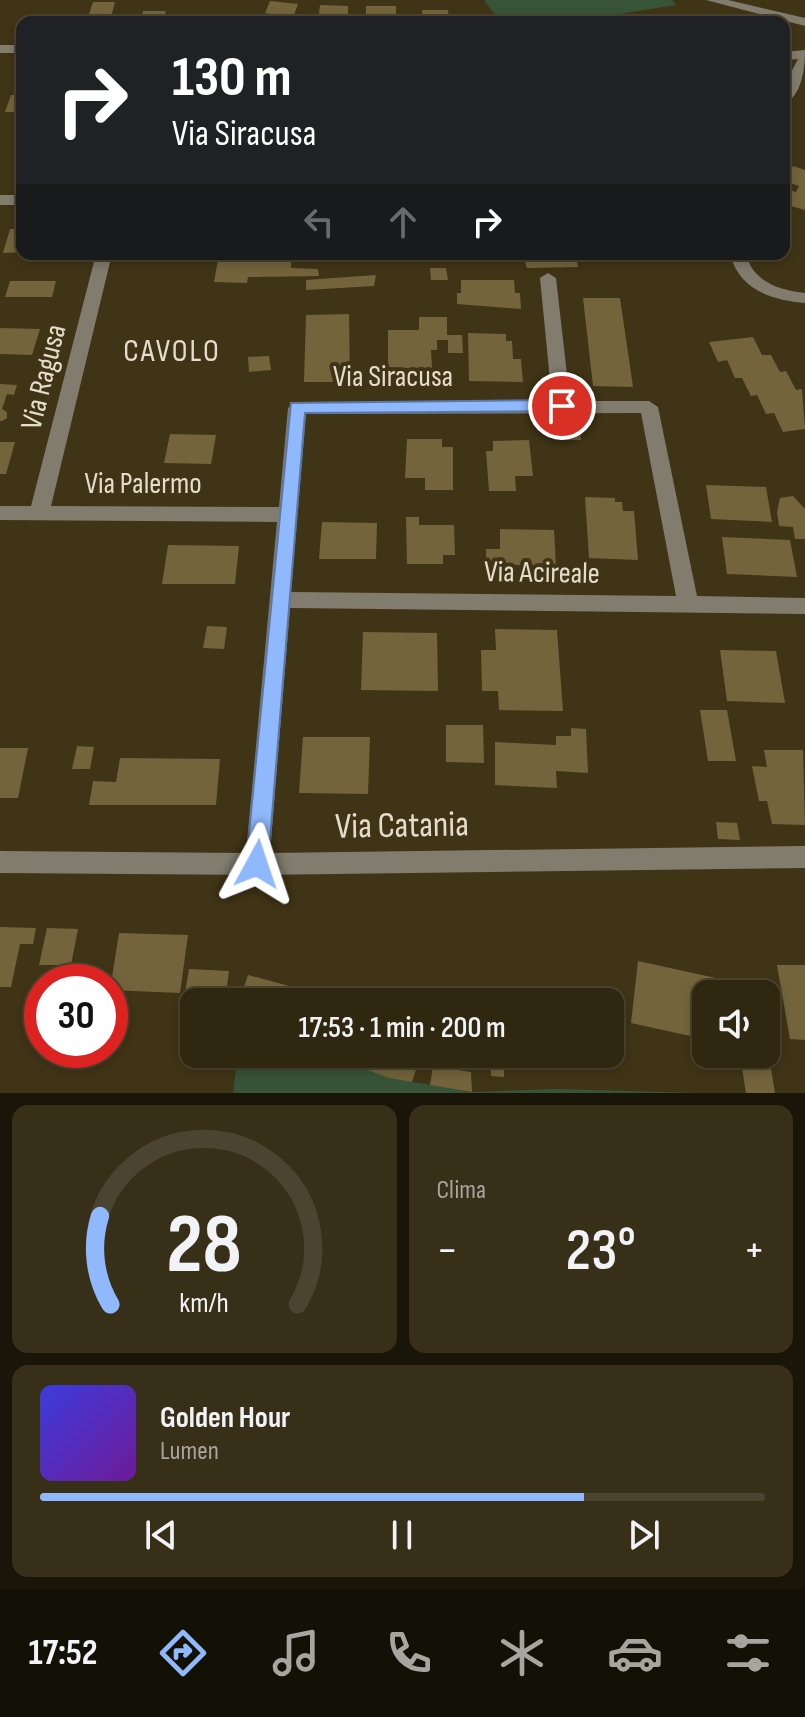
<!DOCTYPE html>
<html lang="it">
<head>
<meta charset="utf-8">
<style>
  body { margin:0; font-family:"Sofia Sans Condensed",sans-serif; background:#382f19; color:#f1f3f6; height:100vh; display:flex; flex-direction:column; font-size:30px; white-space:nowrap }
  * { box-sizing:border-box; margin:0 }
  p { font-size:26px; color:#a8a59f }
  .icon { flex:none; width:44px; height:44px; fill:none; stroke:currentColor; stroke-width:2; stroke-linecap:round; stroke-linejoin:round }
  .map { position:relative; height:1093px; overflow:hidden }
  .side { display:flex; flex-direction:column; gap:12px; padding:12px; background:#1a1509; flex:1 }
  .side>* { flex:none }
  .banner { position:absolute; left:16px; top:16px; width:774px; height:244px; border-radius:16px; box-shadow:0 4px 12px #0003,0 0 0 2px #4b4430; background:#202124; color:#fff; overflow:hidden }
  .buttons { position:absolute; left:692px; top:980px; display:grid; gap:16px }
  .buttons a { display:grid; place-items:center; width:88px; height:88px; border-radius:16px; background:#302710; box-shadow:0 4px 12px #0003,0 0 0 2px #4b4430; font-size:40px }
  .speed { position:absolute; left:24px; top:964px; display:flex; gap:16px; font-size:40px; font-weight:700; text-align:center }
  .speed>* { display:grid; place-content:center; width:104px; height:104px; border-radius:50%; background:#302710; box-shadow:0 4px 12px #0003,0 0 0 2px #4b4430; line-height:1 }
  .speed .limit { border:12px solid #d22; background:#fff; color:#111 }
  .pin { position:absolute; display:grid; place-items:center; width:68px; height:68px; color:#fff; margin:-34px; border:4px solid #fff; border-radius:50%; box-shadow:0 2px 8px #0007 }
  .me { position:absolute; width:88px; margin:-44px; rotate:5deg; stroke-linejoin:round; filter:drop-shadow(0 0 6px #0008) }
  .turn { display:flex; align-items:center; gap:28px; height:168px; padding:0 24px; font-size:36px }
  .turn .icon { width:104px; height:104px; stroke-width:2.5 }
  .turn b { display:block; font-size:56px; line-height:68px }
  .lanes { display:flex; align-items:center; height:76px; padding:0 24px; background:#0003; justify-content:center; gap:40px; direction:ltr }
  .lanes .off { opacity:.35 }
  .big { font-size:60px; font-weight:600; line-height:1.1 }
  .side .card { flex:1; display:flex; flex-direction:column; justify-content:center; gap:12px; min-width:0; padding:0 28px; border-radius:16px; background:#382f19 }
  .side .dial { align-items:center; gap:0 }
  .dial svg { height:208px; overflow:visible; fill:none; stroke:#4b4430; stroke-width:7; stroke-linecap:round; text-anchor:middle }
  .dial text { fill:#f1f3f6; stroke:none }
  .song { display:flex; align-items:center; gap:24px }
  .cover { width:96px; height:96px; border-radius:12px; background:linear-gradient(135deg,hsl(240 70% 55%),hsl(280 70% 35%)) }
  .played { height:8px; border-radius:4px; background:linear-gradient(90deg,#8fb8fd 75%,#4b4430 75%) }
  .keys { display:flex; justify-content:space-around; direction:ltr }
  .heat { display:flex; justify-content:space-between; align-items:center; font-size:44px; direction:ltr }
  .side .tiles { flex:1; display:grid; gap:12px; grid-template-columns:1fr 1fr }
  .card:last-child { grid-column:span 2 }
  .trip { position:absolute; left:180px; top:988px; width:444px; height:80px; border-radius:16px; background:#302710; box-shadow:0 4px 12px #0003,0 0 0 2px #4b4430; font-weight:600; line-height:80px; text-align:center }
  .tab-bar { display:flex; height:128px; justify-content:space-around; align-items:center; background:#131006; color:#a8a59f }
  .tab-bar .icon { width:56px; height:56px }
  .tab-bar .on { color:#8fb8fd }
  .tab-bar b { font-size:36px; color:#f1f3f6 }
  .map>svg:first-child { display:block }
  .green { fill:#385438 }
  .building { fill:#73643c }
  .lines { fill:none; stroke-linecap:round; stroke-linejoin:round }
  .minor { fill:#817c6e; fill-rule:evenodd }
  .route { fill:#8fb8fd; stroke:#5d78a4; stroke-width:2 }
  .labels { text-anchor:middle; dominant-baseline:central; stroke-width:8; stroke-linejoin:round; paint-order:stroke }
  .street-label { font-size:30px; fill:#e3ddcb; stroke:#403416 }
  .neighbourhood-label { font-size:32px; letter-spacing:2px; fill:#e3ddcb; stroke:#403416 }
  .near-street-label { font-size:36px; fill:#e3ddcb; stroke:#403416 }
</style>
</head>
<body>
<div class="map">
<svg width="805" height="1093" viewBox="0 0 805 1093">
  <rect width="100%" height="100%" fill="#403416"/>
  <g class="green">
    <path d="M484,0H672L676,5L569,22H500Z"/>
    <path d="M238,1054H335L389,1078L472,1092L555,1089L700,1093H233Z"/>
  </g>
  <g class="building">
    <path d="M270,1L298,4L294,15L303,16L300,22H273L274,18H268L270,14L265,13Z"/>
    <path d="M93,2H115L110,21L87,20Z"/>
    <path d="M320,5L348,6V15H342L341,22H318Z"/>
    <rect x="366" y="6" width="30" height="16"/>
    <path d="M422,10H448L449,19H459L460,22H423Z"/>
    <path d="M143,11H166L163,22H141Z"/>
    <path d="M11,95H22V112H5Z"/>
    <path d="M793,166L805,170V210L784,204L789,190L796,192L799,186L784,181Z"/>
    <path d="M10,229H22V252L3,253Z"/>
    <path d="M146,254H189L187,261H145Z"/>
    <path d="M219,254H252L251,259L267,260L266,262L291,261V268L318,269L319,276L248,277L247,283L214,282Z"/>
    <path d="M533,254H576L578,267L527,268L524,259L534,260Z"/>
    <path d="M430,268H446L448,280H431Z"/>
    <path d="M376,275L374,286L306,290V280Z"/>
    <path d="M461,280H514L515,293H520L521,309L457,304V293H461Z"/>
    <path d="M10,281H56L52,297H5Z"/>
    <path d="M583,298H620L633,387L593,386Z"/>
    <path d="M349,314L350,382H304L306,315Z"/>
    <path d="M419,317H447V335H462L463,353H448V340H437V350H431L432,368H388V330H419Z"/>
    <path d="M0,328L40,329L32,355L0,354Z"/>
    <path d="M468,333L506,334V341H512L513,359H521L523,382L469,381Z"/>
    <path d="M753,337L762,355H771L780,372L786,371L796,390L802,389L805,429L783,432L774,413L766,414L757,395L751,396L742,378H735L727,360L718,362L709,342Z"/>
    <path d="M269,356L271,370L249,372L248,357Z"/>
    <path d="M0,384L17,385L14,395L7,394L2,409L7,412V418L2,421H0Z"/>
    <path d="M560,420L579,421L581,440H561Z"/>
    <path d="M170,434L216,435L211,464L164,463Z"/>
    <path d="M407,439H442V447H453V490H425V478H405Z"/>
    <path d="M529,440L533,476H515L516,491H489L486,451H493V441Z"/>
    <path d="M0,442H15L6,474H0Z"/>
    <path d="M706,485L766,487L772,522L711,519Z"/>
    <path d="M793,496L805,509V539H795L793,527L779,526L777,512L780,498Z"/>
    <path d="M585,497L615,498V502H622L623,511H634L638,560L589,558Z"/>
    <path d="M406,517H419V525H454L455,555H443V564H407Z"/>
    <path d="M322,522L377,523L376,559H319Z"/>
    <path d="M500,529L554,530L556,566L486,564V549H500Z"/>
    <path d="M722,537L790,540L797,577L727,574Z"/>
    <path d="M168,545L239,546L235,584H162Z"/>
    <path d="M207,626L227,627L224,649L203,648Z"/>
    <path d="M495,629L557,630L563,711L499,710L498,691H482L481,650H496Z"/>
    <path d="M363,632L437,633L438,691L361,690Z"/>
    <path d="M720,650L776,651L785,703L727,701Z"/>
    <path d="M700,710H727L736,761H708Z"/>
    <path d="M446,725H483L484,763L446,762Z"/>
    <path d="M571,728L586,729L588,773L556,771L557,788L495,785V742L556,745V736H571Z"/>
    <path d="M303,737H370L368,794L299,793Z"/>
    <path d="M77,746L94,747L90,769H72Z"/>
    <path d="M0,748H28L18,798H0Z"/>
    <path d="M764,750H803L805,825L772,824L767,801H759L752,766L767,767Z"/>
    <path d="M120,758L220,759L216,805H89L93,781L116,782Z"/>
    <path d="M716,822L737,823L740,840L718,839Z"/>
    <path d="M0,927L36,928L33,944H20L11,987H0Z"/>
    <path d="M47,928L78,929L71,965H39Z"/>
    <path d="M119,933L188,935L180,993L110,990Z"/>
    <path d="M638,961L725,980V994H706V1011L698,1009L695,1037L631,1023Z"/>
    <path d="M777,965H805V1040L790,1039Z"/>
    <path d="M189,969L229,971L227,986L243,990L248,975L304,990L300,1002H194V1011L182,1010Z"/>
    <path d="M358,1054H421L412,1082L389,1078L354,1065Z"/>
    <path d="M490,1054H511V1070H504V1077L491,1076Z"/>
    <path d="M740,1055L769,1056L775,1093H746Z"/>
    <path d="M433,1066L471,1072L472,1092L430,1085Z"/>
  </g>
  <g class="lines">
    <g class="minor">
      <path d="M706,0H728L805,18V26Z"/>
      <rect x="0" y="45" width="22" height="8"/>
      <path d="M805,50C805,68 802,96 784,104V86L798,59L784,60V52Z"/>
      <rect x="0" y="195" width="22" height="10"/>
      <path d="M96,254H112L51,506L279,507L288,408L297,402L552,401L540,278L548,273L556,278L570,401H649L658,407L697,596L805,598V614L290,608L270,853L805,846V868L257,875L0,873V851L246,853L277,522L0,520V506H31ZM641,413L676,596L291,592L306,414Z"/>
      <path d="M730,254H746C753,282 779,290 805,293V303C772,300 739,290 730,254Z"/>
    </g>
  </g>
  <path class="route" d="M562,400L570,406L562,411L305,413L268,864L265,871L257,874L249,871L246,864L291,403Z"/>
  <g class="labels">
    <g class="street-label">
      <text transform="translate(44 377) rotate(-76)">Via Ragusa</text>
      <text x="393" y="377">Via Siracusa</text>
      <text x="143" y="484">Via Palermo</text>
      <text transform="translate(542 573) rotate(1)">Via Acireale</text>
    </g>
    <g class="neighbourhood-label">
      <text x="172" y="351">CAVOLO</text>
    </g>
    <g class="near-street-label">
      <text transform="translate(402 826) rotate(-1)">Via Catania</text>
    </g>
  </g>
</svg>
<div class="buttons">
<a><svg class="icon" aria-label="sound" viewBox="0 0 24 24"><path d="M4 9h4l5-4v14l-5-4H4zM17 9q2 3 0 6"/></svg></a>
</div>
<div class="speed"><div class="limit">30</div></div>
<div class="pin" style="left:562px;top:406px;background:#d93025"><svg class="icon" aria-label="arrive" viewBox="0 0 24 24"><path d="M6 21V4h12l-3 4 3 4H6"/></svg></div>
<svg class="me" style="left:257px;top:864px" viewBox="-20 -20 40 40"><path d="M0-17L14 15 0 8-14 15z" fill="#8fb8fd" stroke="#fff" stroke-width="4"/></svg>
<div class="trip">17:53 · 1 min · 200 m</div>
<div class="banner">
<div class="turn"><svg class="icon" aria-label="right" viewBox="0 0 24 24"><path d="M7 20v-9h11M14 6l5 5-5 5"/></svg><div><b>130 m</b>Via Siracusa</div></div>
<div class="lanes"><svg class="icon off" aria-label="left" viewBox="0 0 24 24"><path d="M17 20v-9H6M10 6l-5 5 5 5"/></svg><svg class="icon off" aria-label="ahead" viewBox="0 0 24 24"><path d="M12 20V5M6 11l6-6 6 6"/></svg><svg class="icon" aria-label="right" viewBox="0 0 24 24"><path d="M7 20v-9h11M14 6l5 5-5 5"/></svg></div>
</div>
</div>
<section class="side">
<div class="tiles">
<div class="card dial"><svg viewBox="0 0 100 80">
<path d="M14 69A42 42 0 1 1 86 69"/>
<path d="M14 69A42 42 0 0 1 10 35" stroke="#8fb8fd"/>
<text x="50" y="56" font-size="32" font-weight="700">28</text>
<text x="50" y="72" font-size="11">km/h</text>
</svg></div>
<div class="card"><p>Clima</p>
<div class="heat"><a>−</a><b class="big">23°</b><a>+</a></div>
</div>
<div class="card">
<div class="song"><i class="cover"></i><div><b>Golden Hour</b><p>Lumen</p></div></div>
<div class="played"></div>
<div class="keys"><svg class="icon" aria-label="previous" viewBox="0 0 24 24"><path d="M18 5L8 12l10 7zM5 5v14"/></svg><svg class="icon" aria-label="pause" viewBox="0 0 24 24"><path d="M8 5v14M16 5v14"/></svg><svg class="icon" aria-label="next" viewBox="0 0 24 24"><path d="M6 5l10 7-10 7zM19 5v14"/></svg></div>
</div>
</div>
</section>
<nav class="tab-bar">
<b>17:52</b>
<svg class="icon on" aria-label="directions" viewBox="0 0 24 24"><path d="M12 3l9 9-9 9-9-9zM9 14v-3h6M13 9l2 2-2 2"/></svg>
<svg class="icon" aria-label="music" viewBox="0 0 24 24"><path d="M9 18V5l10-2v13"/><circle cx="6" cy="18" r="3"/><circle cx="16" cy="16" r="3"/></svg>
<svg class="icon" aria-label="phone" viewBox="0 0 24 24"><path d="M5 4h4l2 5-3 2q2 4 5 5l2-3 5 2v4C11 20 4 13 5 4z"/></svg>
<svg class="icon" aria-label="climate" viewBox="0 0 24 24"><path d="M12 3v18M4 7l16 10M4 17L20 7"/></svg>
<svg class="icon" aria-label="car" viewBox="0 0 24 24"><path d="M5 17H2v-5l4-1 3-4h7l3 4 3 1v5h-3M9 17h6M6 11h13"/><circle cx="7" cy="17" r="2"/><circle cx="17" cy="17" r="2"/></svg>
<svg class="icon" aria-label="filters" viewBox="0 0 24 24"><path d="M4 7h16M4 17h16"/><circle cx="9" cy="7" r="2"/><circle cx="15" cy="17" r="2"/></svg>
</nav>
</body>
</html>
